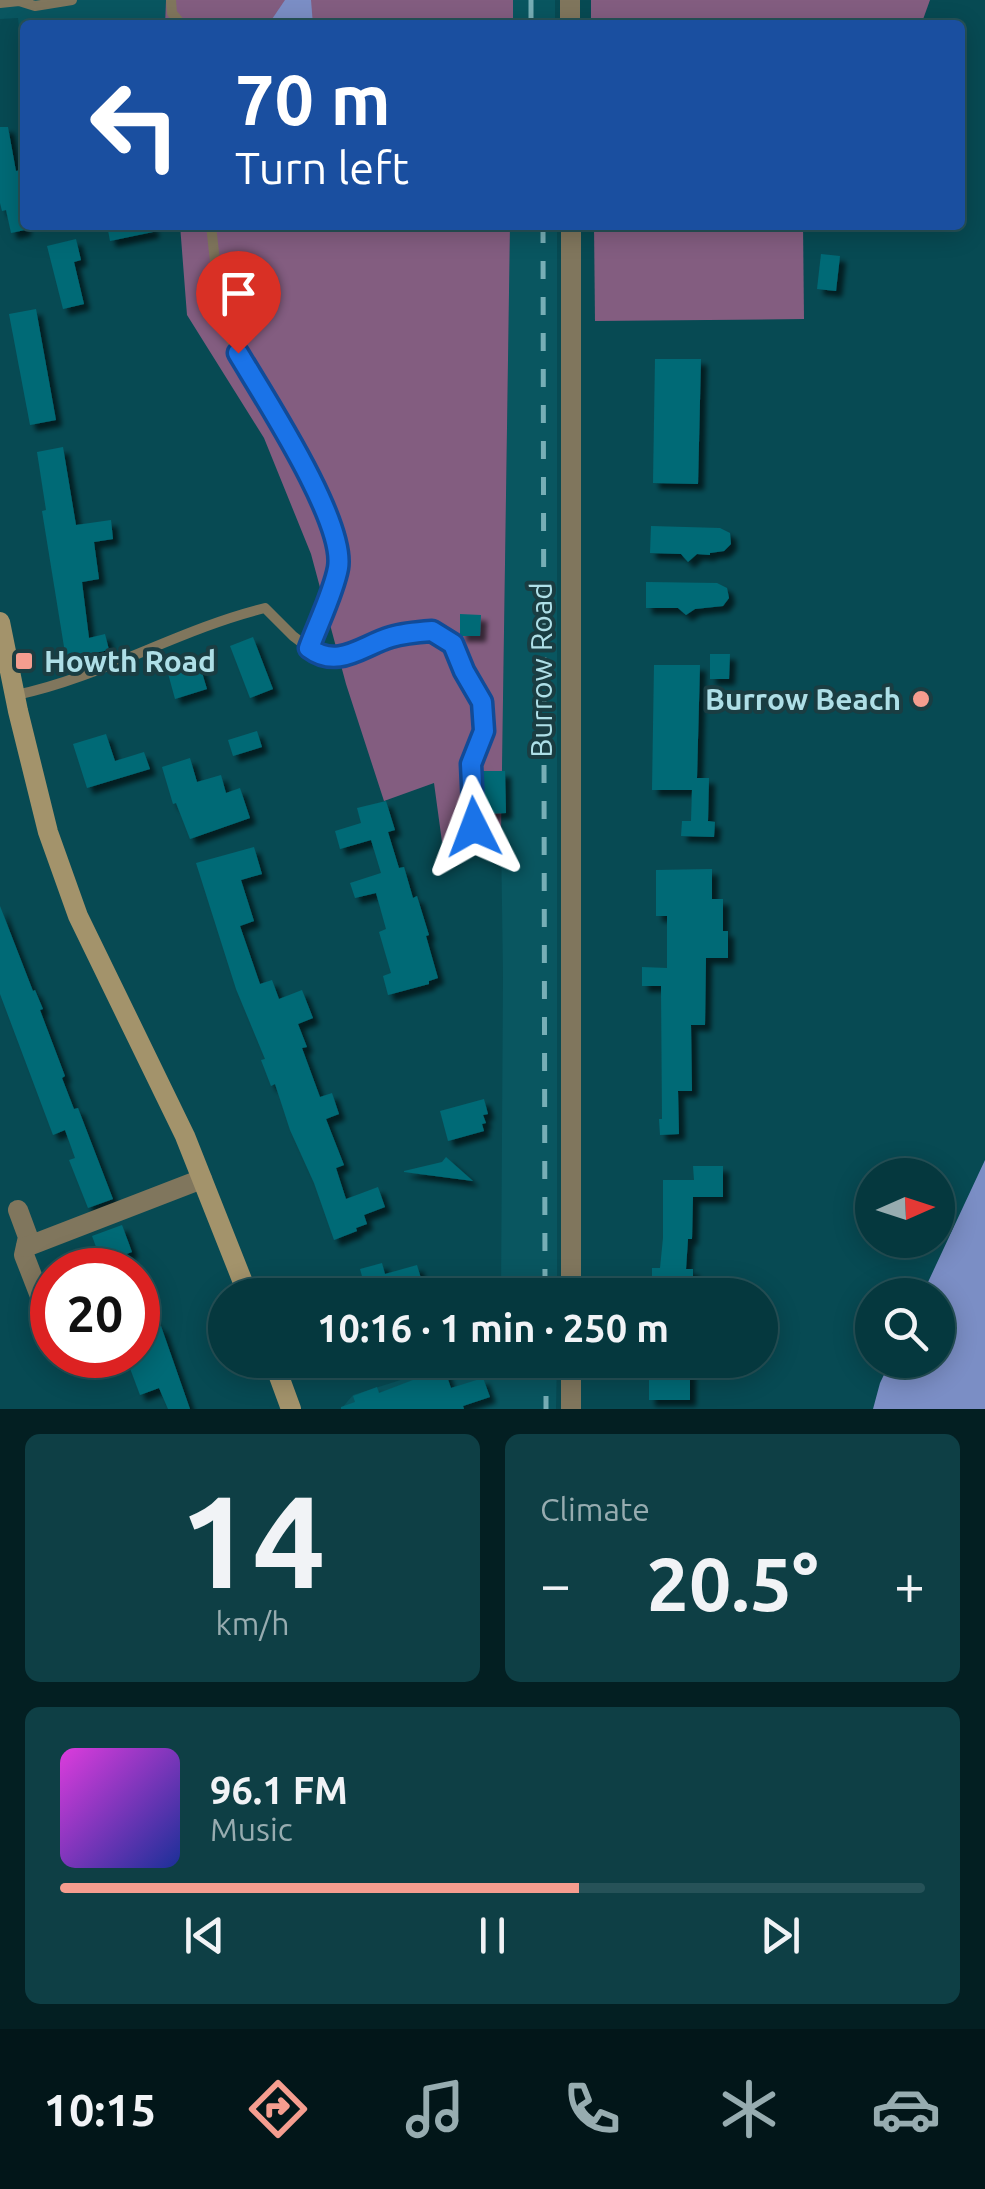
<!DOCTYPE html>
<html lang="en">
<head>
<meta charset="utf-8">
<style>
  body { margin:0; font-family:Ubuntu,sans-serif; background:#0e3f45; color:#f1f3f6; height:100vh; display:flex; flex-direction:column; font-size:38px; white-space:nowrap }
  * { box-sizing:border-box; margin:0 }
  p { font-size:32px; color:#97acb0 }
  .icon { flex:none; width:55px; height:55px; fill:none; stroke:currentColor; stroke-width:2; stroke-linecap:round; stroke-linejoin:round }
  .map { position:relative; height:1409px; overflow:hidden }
  .panel { display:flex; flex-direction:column; gap:25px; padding:25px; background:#031f22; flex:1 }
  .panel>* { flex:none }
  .hud { position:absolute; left:20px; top:20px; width:945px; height:210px; border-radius:10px; box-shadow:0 5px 25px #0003,0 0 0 2px #265258; background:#1a4fa0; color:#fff; overflow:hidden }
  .needle { width:65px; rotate:87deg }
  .controls { position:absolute; left:855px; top:1158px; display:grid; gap:20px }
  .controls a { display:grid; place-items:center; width:100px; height:100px; border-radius:50%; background:#05383e; box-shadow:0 5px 25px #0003,0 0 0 2px #265258; font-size:50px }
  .speed { position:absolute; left:30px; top:1248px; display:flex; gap:20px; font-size:50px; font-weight:700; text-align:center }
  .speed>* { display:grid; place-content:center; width:130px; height:130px; border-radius:50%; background:#05383e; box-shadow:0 5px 25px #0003,0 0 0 2px #265258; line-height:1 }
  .speed .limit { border:15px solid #d22; background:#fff; color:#111 }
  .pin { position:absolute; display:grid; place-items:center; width:85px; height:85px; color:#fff; margin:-102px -42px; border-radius:50% 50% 50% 0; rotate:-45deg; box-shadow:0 0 10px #0007 }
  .pin .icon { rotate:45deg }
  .me { position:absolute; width:110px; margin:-55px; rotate:357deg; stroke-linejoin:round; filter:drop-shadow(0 0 8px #0008) }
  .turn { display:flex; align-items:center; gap:35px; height:210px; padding:0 50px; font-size:45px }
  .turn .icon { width:130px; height:130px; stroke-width:2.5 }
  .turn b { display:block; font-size:70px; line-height:85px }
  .big { font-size:75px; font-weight:700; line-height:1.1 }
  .panel .tile { flex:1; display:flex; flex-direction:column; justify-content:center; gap:15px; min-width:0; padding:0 35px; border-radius:15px; background:#0e3f45 }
  .panel .dial { align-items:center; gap:0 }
  .dial b { font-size:130px; line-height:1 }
  .song { display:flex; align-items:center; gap:30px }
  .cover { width:120px; height:120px; border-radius:15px; background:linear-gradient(135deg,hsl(300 70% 55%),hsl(230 70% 35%)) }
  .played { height:10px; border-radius:5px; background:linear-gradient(90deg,#f59d8f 60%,#265258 60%) }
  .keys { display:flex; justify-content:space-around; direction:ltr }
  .heat { display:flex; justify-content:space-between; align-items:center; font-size:55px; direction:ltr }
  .panel .tiles { flex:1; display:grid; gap:25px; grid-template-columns:1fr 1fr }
  .tile:last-child { grid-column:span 2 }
  .trip { position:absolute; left:208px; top:1278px; width:570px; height:100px; border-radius:50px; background:#05383e; box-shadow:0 5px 25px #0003,0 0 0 2px #265258; font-weight:700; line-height:100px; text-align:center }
  .tab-bar { display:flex; height:160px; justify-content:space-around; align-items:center; background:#021619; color:#97acb0 }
  .tab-bar .icon { width:70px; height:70px }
  .tab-bar .active { color:#f59d8f }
  .tab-bar b { font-size:45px; color:#f1f3f6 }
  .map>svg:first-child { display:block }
  .built { fill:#095660 }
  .green { fill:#835d80 }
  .water { fill:#7b8ec5 }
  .building { fill:#006a76; filter:url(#shadow) }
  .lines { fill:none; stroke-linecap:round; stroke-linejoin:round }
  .lane { stroke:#80765d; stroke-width:10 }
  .street { stroke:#80765d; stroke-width:20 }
  .secondary { stroke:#a3936b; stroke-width:20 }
  .rail { stroke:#77aeb6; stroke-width:5; stroke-dasharray:18 18; stroke-linecap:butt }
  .route-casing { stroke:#114b97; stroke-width:25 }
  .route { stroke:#1a73e8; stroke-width:18 }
  .poi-dot { fill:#f59d8f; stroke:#1a3d42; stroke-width:4 }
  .labels { text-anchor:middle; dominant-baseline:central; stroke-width:8; stroke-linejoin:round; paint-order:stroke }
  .poi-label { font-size:30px; font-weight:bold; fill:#aedfe7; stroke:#1a3d42; text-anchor:start }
  .street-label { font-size:30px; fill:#aedfe7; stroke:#1a3d42 }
</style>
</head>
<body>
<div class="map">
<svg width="985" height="1409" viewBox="0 0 985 1409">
  <defs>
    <filter id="shadow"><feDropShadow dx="6" dy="6" stdDeviation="2.5" flood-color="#0009"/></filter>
  </defs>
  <rect width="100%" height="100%" fill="#074a53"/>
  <g class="built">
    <path d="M0,0H166L165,25H25V47L21,48L18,18L0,19Z"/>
    <rect x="513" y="0" width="42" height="25"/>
    <path d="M510,225H557V1295H501L503,975L501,836Z"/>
    <path d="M464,1360H557L556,1409H341L353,1395Z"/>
  </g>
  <g class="green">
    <path d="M166,0H513V25H165Z"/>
    <path d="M591,0H930L921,25H591Z"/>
    <path d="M180,225H510L501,836L442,842L434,783L384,801L346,684L311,554L264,438L187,315Z"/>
    <path d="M594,225H803L804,319L595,321Z"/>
  </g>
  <g class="water">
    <path d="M285,0H311L313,25H268Z"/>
    <path d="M985,1160V1409H873L880,1383L891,1360H938V1295H922Z"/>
  </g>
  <g class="building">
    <path d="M0,127H8L16,171L25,169V230L11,233L6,210L2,211L0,203Z"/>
    <path d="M107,225H152L153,232L110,241Z"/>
    <path d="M76,239L81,260L74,262L84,304L63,309L47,246Z"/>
    <path d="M821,254L840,256L836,291L817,289Z"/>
    <path d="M36,309L56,420L30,425L9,314Z"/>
    <path d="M655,359H701L698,484L653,483Z"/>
    <path d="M63,447L76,525L111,520L113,539L94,542L99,579L82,582L89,638L105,634L109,650L66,659L42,511L46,510L37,452Z"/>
    <path d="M651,526L720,528L730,533L731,544L724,551L710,553V555L697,554L688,562L681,554L650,553Z"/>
    <path d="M646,582L717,583L727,588L729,598L723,606L695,609L686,615L678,608H646Z"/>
    <path d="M460,614L481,615L480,636H460Z"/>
    <path d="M253,637L273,689L250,698L230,646Z"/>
    <path d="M710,654H730L729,679H710Z"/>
    <path d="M191,658L194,668L200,666L207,689L175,699L166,666Z"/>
    <path d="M654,665H700L697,778H709L708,821L715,822L714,837L681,836L682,821H691L692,790H652Z"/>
    <path d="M257,731L262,747L233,756L228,740Z"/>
    <path d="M106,734L115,761L144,752L150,769L87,788L73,744Z"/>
    <path d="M190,758L197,782L221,775L226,793L240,788L250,818L190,839L176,803L173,804L162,767Z"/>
    <path d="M481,771H505L506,813L482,814Z"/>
    <path d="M386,801L395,830L388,832L399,868L404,867L413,898L417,896L429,935L426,936L438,978L429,981V984L388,995L383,976L391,973L379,932L386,929L376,893L355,898L350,883L381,873L371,840L340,849L335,831L361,823L357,808Z"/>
    <path d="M254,847L262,874L241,880L254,921L240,926L260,984L272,980L279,999L302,990L313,1018L298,1024L307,1047L302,1048L320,1097L332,1093L339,1114L326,1119L344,1165L336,1168L346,1199L378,1187L385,1207L364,1215L367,1224L356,1228L357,1231L334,1240L314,1183L290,1130L275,1084L271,1086L261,1060L265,1059L236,989L196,863Z"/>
    <path d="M712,869V899H723V931H728V958H706L705,1025H691L692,1091H678L679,1134L660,1135L659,1119H662L661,986H642V967L667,968V916H656V870Z"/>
    <path d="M0,906L33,991L35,990L43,1009L40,1010L65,1076L62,1078L74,1109L78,1108L113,1199L88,1208L69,1160L75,1158L65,1130L53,1135L0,994Z"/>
    <path d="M484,1099L488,1114L483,1115L486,1123L482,1124L484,1131L448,1141L440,1111Z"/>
    <path d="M446,1157L473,1181L404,1172V1171L442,1162Z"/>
    <path d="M693,1166H723V1197H693L692,1239H688L686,1269H693V1295H652V1268H660L663,1238V1180H694Z"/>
    <path d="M122,1225L132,1252L102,1263L92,1236Z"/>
    <path d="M382,1263L385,1274L417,1265L426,1295H363L359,1281L363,1280L360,1269Z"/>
    <path d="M149,1313L153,1322L156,1321L158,1327L161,1326L190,1409H168L159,1388L140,1395L125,1355H138V1318Z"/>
    <rect x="649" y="1360" width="41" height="40"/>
    <path d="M444,1368L451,1388L483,1378L490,1397L463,1406L464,1409H341V1407L355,1402L353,1396L377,1387L379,1393Z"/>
  </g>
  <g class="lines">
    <g class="lane">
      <path d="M171,0L172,13L182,25"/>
      <path d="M0,3L19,1L35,6L72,0"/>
      <path d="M211,225L222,325L289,438L335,533L338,566L309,648"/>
      <path d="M16,695C102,677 179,629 265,608L293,636L318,655L340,658L389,637L431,631L453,644L465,671L482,703L484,731L471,764L474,827"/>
    </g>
    <g class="street">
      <path d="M570,0V25"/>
      <path d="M571,225V1295"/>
      <path d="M18,1210L28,1237L24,1255L40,1296"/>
      <path d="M26,1247L202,1179"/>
      <path d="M571,1360V1409"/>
    </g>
    <g class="secondary">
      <path d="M0,622L18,711L48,832L78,916L185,1136L248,1295"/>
      <path d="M273,1360L291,1409"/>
    </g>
    <g class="rail">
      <path d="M531,0V25"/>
      <path d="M543,225L545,1295"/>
      <path d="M546,1360V1409"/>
    </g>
  </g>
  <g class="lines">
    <defs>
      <path id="route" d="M238,353C264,397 346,522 338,568C334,591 317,626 309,648C338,670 363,645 391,637C404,633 418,632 432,631L453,644L464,671L482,702L484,731L471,764L474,827"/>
    </defs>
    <use href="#route" class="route-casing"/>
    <use href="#route" class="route"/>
  </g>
  <g class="poi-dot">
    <rect x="14" y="651" width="20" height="20" rx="5"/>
    <circle cx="921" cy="699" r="10"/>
  </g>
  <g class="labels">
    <g class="poi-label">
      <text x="44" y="661">Howth Road</text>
      <text x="901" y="699" text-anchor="end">Burrow Beach</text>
    </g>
    <g class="street-label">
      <text transform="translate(541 670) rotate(-90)">Burrow Road</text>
    </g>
  </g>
</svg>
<div class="controls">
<a><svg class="needle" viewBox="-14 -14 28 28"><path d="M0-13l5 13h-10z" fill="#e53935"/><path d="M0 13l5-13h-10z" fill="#97acb0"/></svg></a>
<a><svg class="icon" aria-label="search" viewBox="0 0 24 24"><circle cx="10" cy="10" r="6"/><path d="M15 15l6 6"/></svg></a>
</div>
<div class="speed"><div class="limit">20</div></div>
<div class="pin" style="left:238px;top:353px;background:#d93025"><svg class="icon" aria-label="arrive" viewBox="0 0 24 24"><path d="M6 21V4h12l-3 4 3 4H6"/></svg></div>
<svg class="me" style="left:474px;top:827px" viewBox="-20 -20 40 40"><path d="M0-17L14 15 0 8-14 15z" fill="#1a73e8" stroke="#fff" stroke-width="4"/></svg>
<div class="trip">10:16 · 1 min · 250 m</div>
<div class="hud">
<div class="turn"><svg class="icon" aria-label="left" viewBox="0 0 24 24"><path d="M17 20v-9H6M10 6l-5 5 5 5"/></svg><div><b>70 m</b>Turn left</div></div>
</div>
</div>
<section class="panel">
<div class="tiles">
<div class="tile dial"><b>14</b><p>km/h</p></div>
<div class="tile"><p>Climate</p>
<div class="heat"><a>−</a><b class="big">20.5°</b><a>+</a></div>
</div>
<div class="tile">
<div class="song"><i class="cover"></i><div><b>96.1 FM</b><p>Music</p></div></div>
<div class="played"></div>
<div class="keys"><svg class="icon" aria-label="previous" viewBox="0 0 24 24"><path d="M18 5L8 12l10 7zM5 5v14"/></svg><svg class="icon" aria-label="pause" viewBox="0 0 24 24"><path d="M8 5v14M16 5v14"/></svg><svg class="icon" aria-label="next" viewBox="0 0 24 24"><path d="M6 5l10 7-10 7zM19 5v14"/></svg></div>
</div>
</div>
</section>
<nav class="tab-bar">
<b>10:15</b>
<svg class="icon active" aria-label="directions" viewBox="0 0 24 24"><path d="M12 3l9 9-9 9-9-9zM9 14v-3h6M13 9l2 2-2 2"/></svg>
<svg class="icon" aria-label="music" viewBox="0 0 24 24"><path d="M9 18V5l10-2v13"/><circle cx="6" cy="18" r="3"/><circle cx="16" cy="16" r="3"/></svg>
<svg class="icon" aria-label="phone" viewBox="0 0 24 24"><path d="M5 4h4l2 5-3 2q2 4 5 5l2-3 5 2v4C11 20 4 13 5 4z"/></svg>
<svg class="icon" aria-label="climate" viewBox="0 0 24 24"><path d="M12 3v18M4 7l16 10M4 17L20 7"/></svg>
<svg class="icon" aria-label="car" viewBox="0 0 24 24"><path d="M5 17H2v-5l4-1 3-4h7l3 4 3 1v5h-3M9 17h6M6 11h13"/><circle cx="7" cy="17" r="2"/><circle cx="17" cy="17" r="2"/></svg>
</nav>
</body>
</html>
